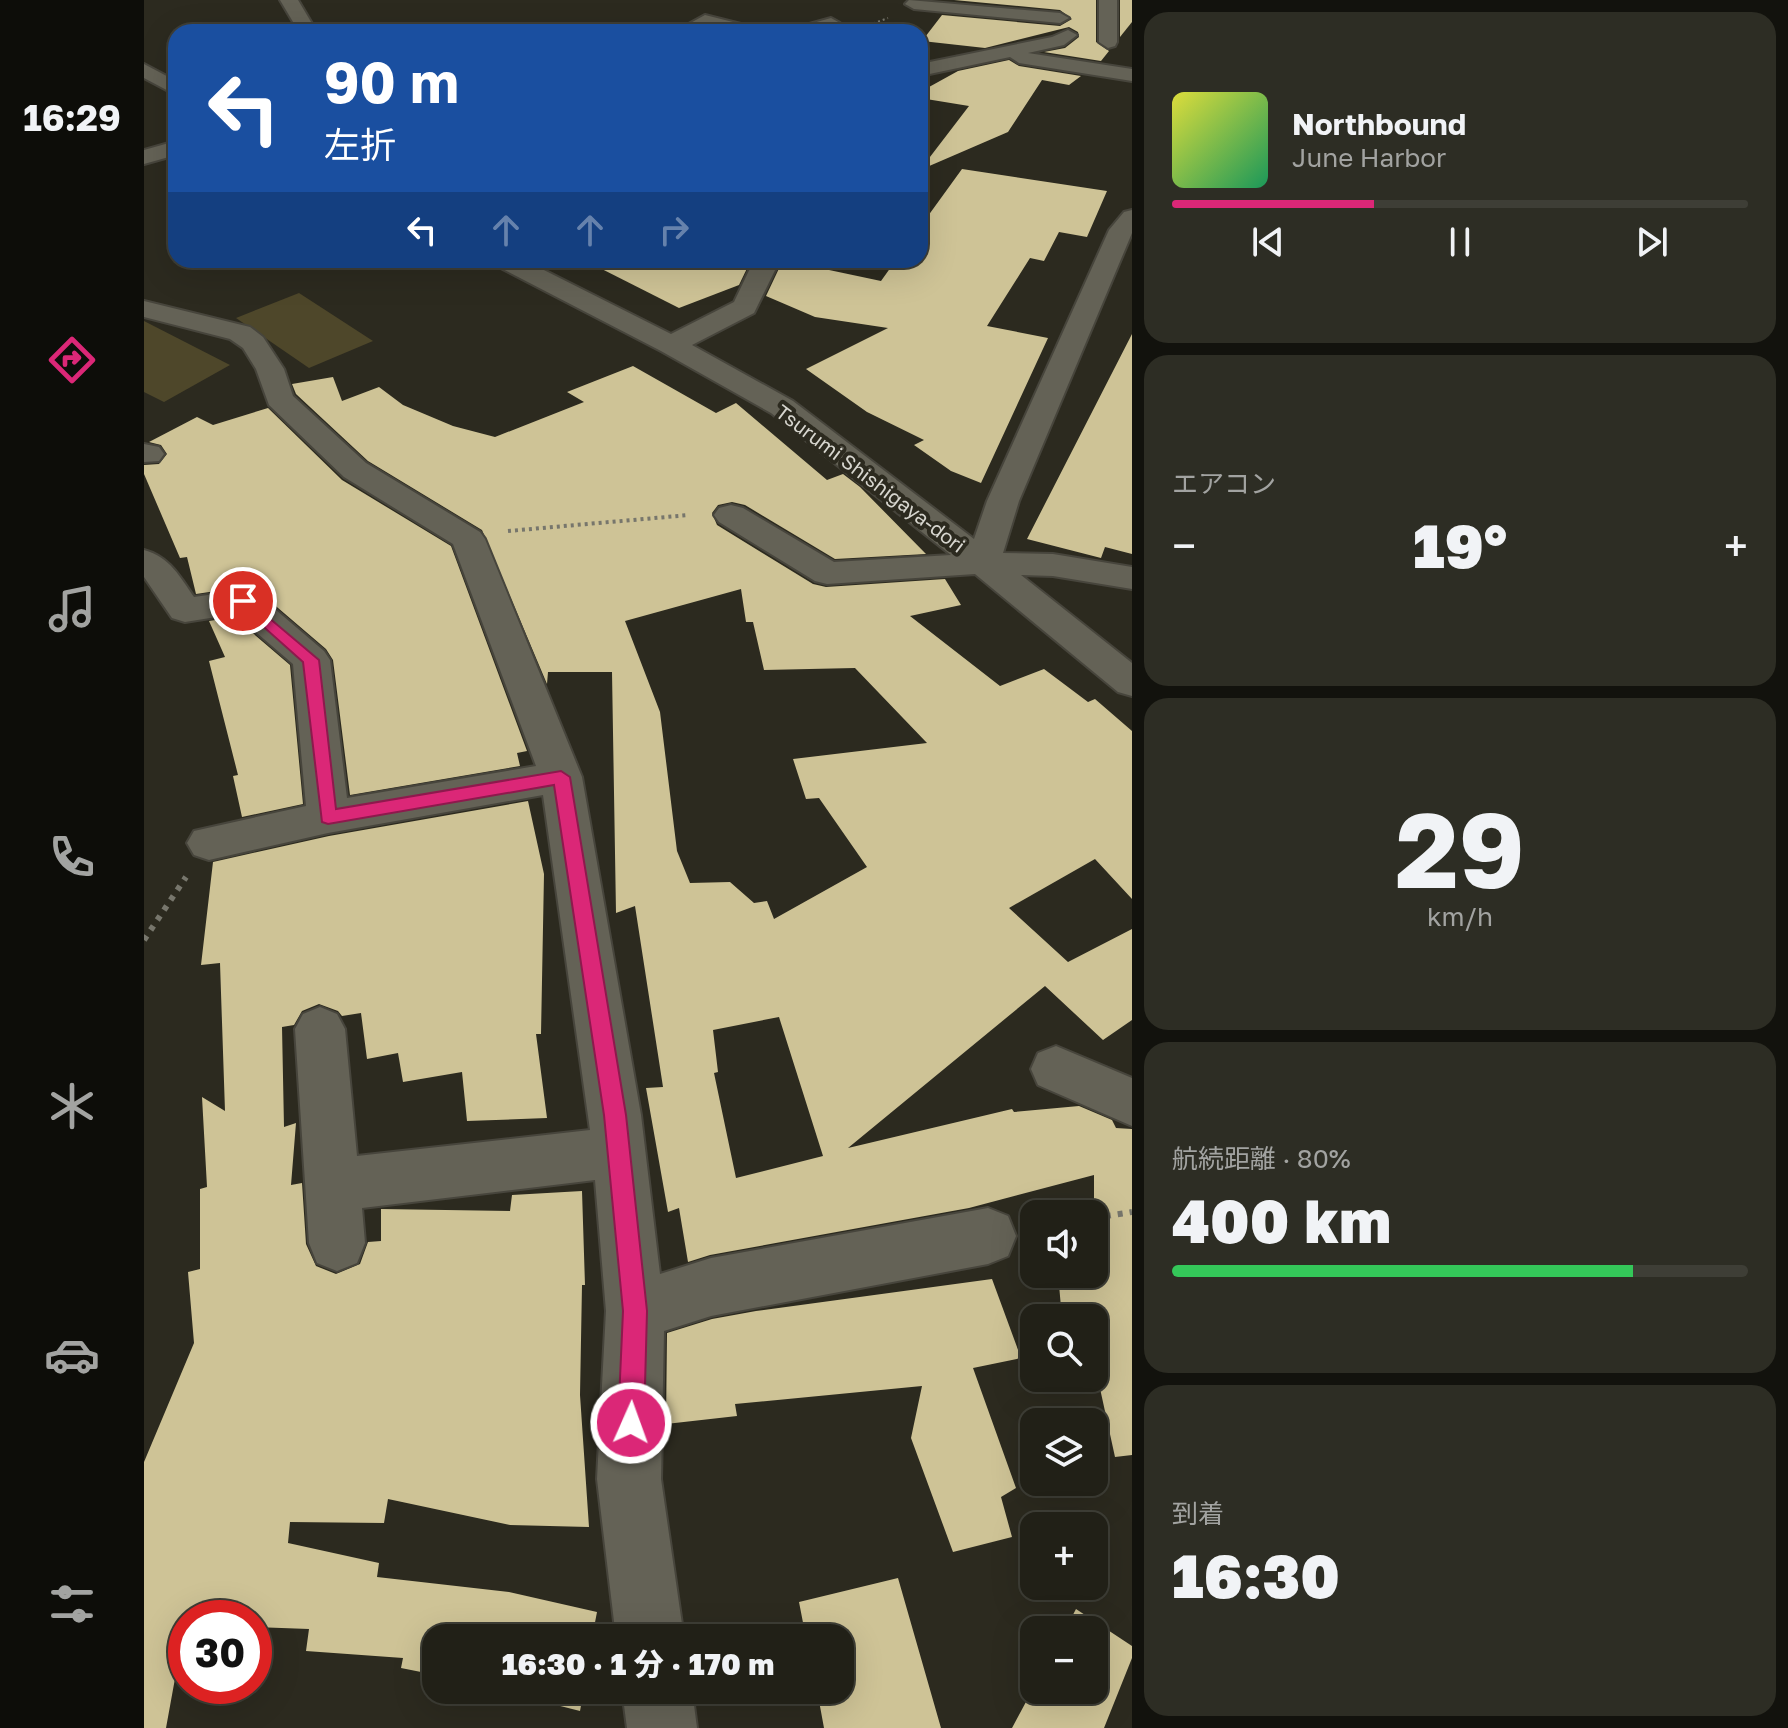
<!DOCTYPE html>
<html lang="ja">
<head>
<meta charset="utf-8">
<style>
  body { margin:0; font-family:"Golos Text","Noto Sans JP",sans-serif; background:#2d2d24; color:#f1f3f6; height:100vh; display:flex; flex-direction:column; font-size:30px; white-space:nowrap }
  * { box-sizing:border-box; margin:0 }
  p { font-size:26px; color:#a2a3a1 }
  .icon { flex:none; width:44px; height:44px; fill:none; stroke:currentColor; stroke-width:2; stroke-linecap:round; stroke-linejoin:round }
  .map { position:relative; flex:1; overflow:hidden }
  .drawer { display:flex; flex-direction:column; gap:12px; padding:12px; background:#12120d; width:656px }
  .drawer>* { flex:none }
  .guide { position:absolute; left:24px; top:24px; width:760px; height:244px; border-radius:24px; box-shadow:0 8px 32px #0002,0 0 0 2px #3e3e36; background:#1a4fa0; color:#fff; overflow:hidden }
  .fabs { position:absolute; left:876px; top:1200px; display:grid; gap:16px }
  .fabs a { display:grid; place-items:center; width:88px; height:88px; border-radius:16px; background:#212017; box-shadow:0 8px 32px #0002,0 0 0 2px #3e3e36; font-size:40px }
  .speed { position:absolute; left:24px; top:1600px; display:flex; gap:16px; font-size:40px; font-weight:700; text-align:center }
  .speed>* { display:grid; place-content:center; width:104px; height:104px; border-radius:50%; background:#212017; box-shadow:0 8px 32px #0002,0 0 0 2px #3e3e36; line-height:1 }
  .speed .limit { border:12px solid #d22; background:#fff; color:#111 }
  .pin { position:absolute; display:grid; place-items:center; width:68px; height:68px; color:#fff; margin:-34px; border:4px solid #fff; border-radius:50%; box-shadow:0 2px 8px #0007 }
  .me { position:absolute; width:88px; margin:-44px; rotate:2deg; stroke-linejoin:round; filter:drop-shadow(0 0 6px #0008) }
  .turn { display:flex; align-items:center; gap:28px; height:168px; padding:0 24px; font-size:36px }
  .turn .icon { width:104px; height:104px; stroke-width:2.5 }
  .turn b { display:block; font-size:56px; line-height:68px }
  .lanes { display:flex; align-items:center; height:76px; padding:0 24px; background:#0003; justify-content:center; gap:40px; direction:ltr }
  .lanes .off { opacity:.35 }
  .big { font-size:60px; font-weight:800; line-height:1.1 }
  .drawer .tile { flex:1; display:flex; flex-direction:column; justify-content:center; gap:12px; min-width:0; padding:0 28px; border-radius:24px; background:#2d2d24 }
  .drawer .dial { align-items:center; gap:0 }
  .dial b { font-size:104px; line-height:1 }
  .song { display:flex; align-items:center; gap:24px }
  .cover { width:96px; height:96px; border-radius:12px; background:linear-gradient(135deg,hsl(60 70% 55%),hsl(150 70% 35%)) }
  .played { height:8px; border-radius:4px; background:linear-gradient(90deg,#db2777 35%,#3e3e36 35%) }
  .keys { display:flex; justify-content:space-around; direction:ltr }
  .heat { display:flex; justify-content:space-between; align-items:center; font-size:44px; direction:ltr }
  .charge { height:12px; border-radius:6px; background:linear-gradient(90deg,#34c759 80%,#3e3e36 0) }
  .trip { position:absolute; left:278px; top:1624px; width:432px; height:80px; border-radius:24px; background:#212017; box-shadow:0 8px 32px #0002,0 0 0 2px #3e3e36; font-weight:800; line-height:80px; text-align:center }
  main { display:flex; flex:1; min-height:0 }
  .tabs { display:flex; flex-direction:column; width:144px; justify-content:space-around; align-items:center; background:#0d0d09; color:#a2a3a1 }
  .tabs .icon { width:56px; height:56px }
  .tabs .active { color:#db2777 }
  .tabs b { font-size:36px; color:#f1f3f6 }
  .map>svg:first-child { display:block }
  .green { fill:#4e472a }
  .building { fill:#cec396; fill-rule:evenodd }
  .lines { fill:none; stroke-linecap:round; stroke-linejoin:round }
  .minor-casing { stroke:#47453c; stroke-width:4 }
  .path-far2 { stroke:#77766c; stroke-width:2; stroke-dasharray:2 3; stroke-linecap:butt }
  .path-far1 { stroke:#77766c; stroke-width:4; stroke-dasharray:3 4; stroke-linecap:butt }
  .path { stroke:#77766c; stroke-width:6; stroke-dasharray:5 7; stroke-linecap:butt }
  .minor { fill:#646256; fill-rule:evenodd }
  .route { fill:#db2777; stroke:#8e194d; stroke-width:2 }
  .labels { text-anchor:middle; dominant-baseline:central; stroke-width:8; stroke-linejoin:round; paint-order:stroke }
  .far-street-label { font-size:20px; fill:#d7d6cf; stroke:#2c2a1f }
</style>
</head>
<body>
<main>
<nav class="tabs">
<b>16:29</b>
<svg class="icon active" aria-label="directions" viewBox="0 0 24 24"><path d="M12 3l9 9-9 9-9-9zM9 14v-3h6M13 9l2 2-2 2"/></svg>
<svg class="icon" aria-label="music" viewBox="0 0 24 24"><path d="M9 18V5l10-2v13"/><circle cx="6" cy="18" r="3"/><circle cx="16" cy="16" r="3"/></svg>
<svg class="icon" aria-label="phone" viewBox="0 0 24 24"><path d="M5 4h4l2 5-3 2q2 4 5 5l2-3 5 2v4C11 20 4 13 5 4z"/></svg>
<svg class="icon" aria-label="climate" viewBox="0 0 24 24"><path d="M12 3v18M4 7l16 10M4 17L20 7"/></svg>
<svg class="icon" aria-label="car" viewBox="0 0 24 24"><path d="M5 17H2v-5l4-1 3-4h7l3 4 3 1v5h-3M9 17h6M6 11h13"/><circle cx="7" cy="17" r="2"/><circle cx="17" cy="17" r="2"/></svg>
<svg class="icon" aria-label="filters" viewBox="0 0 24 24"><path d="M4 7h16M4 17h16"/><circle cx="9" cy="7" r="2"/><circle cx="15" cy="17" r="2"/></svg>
</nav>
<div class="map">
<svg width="988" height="1728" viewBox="0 0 988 1728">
  <rect width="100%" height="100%" fill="#2c2a1f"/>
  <g class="green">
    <path d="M155,293L229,341L165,368L92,318Z"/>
    <path d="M0,321L86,365L20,402L0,392Z"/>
  </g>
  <g class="building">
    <path d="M810,0H952V42L965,51L957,61L900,52L921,48L935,37L934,32L925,27L841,48L778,41L798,15L916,26L928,19L916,10Z"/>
    <path d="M976,0H988V22L976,37Z"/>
    <path d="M865,60L875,66L937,76L925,85L898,80L864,132L776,170L825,106L776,98V92L814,71Z"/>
    <path d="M818,169L963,191L943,237L915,232L900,261L886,258L843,326L904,338L837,483L807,471L770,445L780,440L723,412L662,369L744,328L671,317L622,296L639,260H652V263L737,281L752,260H776V227Z"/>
    <path d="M440,260H607L595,285L535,308Z"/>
    <path d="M988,334V554L961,547L957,558L883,539Z"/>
    <path d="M489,366L572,413L592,403L683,480L699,474L716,487L782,554L691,559L601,505L588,502L574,505L568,513L573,525L669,584L682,587L801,579L817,605L766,616L856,686L900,669L944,702L951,699L988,731V899L951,859L865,908L924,962L988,929V1020L959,1040L901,986L704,1148L868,1109L870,1112L935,1106L968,1120L972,1128L988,1129V1455L971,1457L950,1361V1318H918L914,1274H950V1175L825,1208L566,1255L544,1262L535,1208L524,1212L502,1088L519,1087L491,906L472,913L468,672H404L403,684L338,530L224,461L152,394L148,384L189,377L198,401L235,387L259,405L309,426L351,437L440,402L423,392ZM597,589L602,622H609L620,670L711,668L783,743L649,759L662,799L675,798L723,867L630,919L623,901L610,903L586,882L546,883L533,851L516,712L481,621ZM635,1017L679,1156L592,1178L570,1073L574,1072L569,1030Z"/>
    <path d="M124,408L198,480L307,546L383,751L373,753L376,766L206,795L189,660L182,649L113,590L99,587L52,594L43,557L36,558L0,474V465L15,464L23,454L17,445L5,442L53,417L69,425Z"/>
    <path d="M90,617L146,665L159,804L98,817L89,776L94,775L65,661L81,657L65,621Z"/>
    <path d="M384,801L400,874L397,1034H392L403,1118L323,1121L318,1072L259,1082L254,1053L223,1059L217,1013L198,1016L194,1011L175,1004L158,1011L150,1025L138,1027L140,1127L152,1123L147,1185L158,1183L162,1244L172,1266L192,1274L216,1264L224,1242L237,1241V1209L366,1211L368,1195L438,1191L441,1285H438L436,1395L445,1527L366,1525L244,1499L240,1523L146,1522L144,1543L235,1563L233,1577L365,1592L453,1612L448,1638H292V1675L257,1668L259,1658L162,1651L165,1629L110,1627V1618H42L22,1728H0V1462L50,1343L44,1272L56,1269V1189L63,1187L58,1097L81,1111L76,963L57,965L69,862L185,836Z"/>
    <path d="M848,1279L877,1358L829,1368L872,1488L857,1497L868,1537L809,1552L767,1438L778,1386L591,1404L593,1416L522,1424L523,1333L568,1319L612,1311Z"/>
    <path d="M754,1578L797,1728H680L673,1690H696V1638H662L655,1602Z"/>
    <path d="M932,1609L988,1646V1658L960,1728H868L890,1687V1690H950V1630H921Z"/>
    <path d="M353,1690H440L436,1711Z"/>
  </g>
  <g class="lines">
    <defs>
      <g id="minor">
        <path d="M136,0H154L173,32H155Z"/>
        <path d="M765,0L916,13L925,18L916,23L770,9L761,4Z"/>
        <path d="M955,0H973V42L971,46L964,48L955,42Z"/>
        <path d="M561,15L613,28L616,32H586L563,26L552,32H530Z"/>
        <path d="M687,18L696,23C683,34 665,32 648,32L651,28Z"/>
        <path d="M924,30L933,35L920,45L884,53L988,69V81L875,63L866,57L776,76V64L908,37Z"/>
        <path d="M0,64L32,81V95L0,78Z"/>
        <path d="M32,141V155L0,164V150Z"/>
        <path d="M988,210V233L875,501L859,553L909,554L988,567V589L909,576L877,575L988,663V696L974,692L831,574L683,584L671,581L575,522L570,515L575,508L587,505L599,508L690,562L807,555L627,413L517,351L351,265L347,260H380L527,334L590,302L610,260H636L610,313L548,345L649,401L830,539L843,501L965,230L980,212Z"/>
        <path d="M0,301L106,327L119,337L140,369L149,396L222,463L336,532L341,539L438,777L497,1115L516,1274L567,1258L844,1208L864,1216L872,1236L864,1256L844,1264L567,1316L520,1331L517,1479L540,1638H472L453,1479L462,1311L451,1180L218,1208L221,1243L213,1263L193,1271L173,1263L165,1243L151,1029L159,1014L176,1007L193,1014L201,1029L213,1156L446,1130L399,795L184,833L65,860L50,855L43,843L50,831L162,806L149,664L91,614L41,622L28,618L0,577V550C26,557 36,577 50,597L99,590L112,593L180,651L186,660L203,798L392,766L309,544L200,477L125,405L112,369L99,348L86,339L0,317Z"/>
        <path d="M0,444L15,447L20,454L15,461L0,462Z"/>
        <path d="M912,1046L988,1078V1126L894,1085L887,1069L894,1053Z"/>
        <path d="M478,1690H548L553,1728H483Z"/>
      </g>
    </defs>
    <use href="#minor" class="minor-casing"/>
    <path class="path-far2" d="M720,27L744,18"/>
    <path class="path-far1" d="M364,531L545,515"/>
    <g class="path">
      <path d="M0,940L42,877"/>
      <path d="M950,1218L988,1212"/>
    </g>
    <use href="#minor" class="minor"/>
  </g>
  <path class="route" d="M99,596L175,660L192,809L417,771L426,777L482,1115L503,1311L500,1423L496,1432L487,1436L478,1432L474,1423L479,1311L460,1115L410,785L184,824L178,822L159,662L94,604V598Z"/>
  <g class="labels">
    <g class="far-street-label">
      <text transform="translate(727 478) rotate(37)">Tsurumi Shishigaya-dori</text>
    </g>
  </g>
</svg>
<div class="fabs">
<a><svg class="icon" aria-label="sound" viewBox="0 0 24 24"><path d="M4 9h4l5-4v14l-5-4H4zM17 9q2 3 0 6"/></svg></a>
<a><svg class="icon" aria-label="search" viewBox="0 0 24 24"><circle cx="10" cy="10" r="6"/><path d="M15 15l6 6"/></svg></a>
<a><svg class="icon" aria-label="layers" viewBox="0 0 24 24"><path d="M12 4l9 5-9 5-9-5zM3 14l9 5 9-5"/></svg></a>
<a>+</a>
<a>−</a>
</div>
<div class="speed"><div class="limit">30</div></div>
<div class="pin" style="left:99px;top:601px;background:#d93025"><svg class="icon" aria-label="arrive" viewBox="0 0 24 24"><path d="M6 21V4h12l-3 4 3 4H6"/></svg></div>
<svg class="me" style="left:487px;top:1423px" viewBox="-20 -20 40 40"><circle r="17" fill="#db2777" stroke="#fff" stroke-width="3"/><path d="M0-11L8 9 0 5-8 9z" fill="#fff"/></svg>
<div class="trip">16:30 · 1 分 · 170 m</div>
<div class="guide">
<div class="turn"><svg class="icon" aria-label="left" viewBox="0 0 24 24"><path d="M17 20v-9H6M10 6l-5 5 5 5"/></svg><div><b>90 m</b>左折</div></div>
<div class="lanes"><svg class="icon" aria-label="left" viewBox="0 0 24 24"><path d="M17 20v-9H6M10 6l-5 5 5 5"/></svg><svg class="icon off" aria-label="ahead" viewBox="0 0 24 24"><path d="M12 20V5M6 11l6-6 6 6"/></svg><svg class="icon off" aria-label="ahead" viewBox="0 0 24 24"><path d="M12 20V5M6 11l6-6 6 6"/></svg><svg class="icon off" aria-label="right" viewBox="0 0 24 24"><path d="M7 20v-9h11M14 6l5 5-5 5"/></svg></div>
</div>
</div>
<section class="drawer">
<div class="tile">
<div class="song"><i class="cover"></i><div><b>Northbound</b><p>June Harbor</p></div></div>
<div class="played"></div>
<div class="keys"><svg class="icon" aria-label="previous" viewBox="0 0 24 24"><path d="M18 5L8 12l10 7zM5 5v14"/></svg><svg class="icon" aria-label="pause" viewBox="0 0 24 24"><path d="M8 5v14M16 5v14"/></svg><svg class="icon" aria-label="next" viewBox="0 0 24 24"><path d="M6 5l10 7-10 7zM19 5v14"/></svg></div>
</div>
<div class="tile"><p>エアコン</p>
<div class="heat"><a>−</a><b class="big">19°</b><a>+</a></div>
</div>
<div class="tile dial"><b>29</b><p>km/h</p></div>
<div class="tile"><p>航続距離 · 80%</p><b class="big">400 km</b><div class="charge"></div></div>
<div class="tile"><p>到着</p><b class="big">16:30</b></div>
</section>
</main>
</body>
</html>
